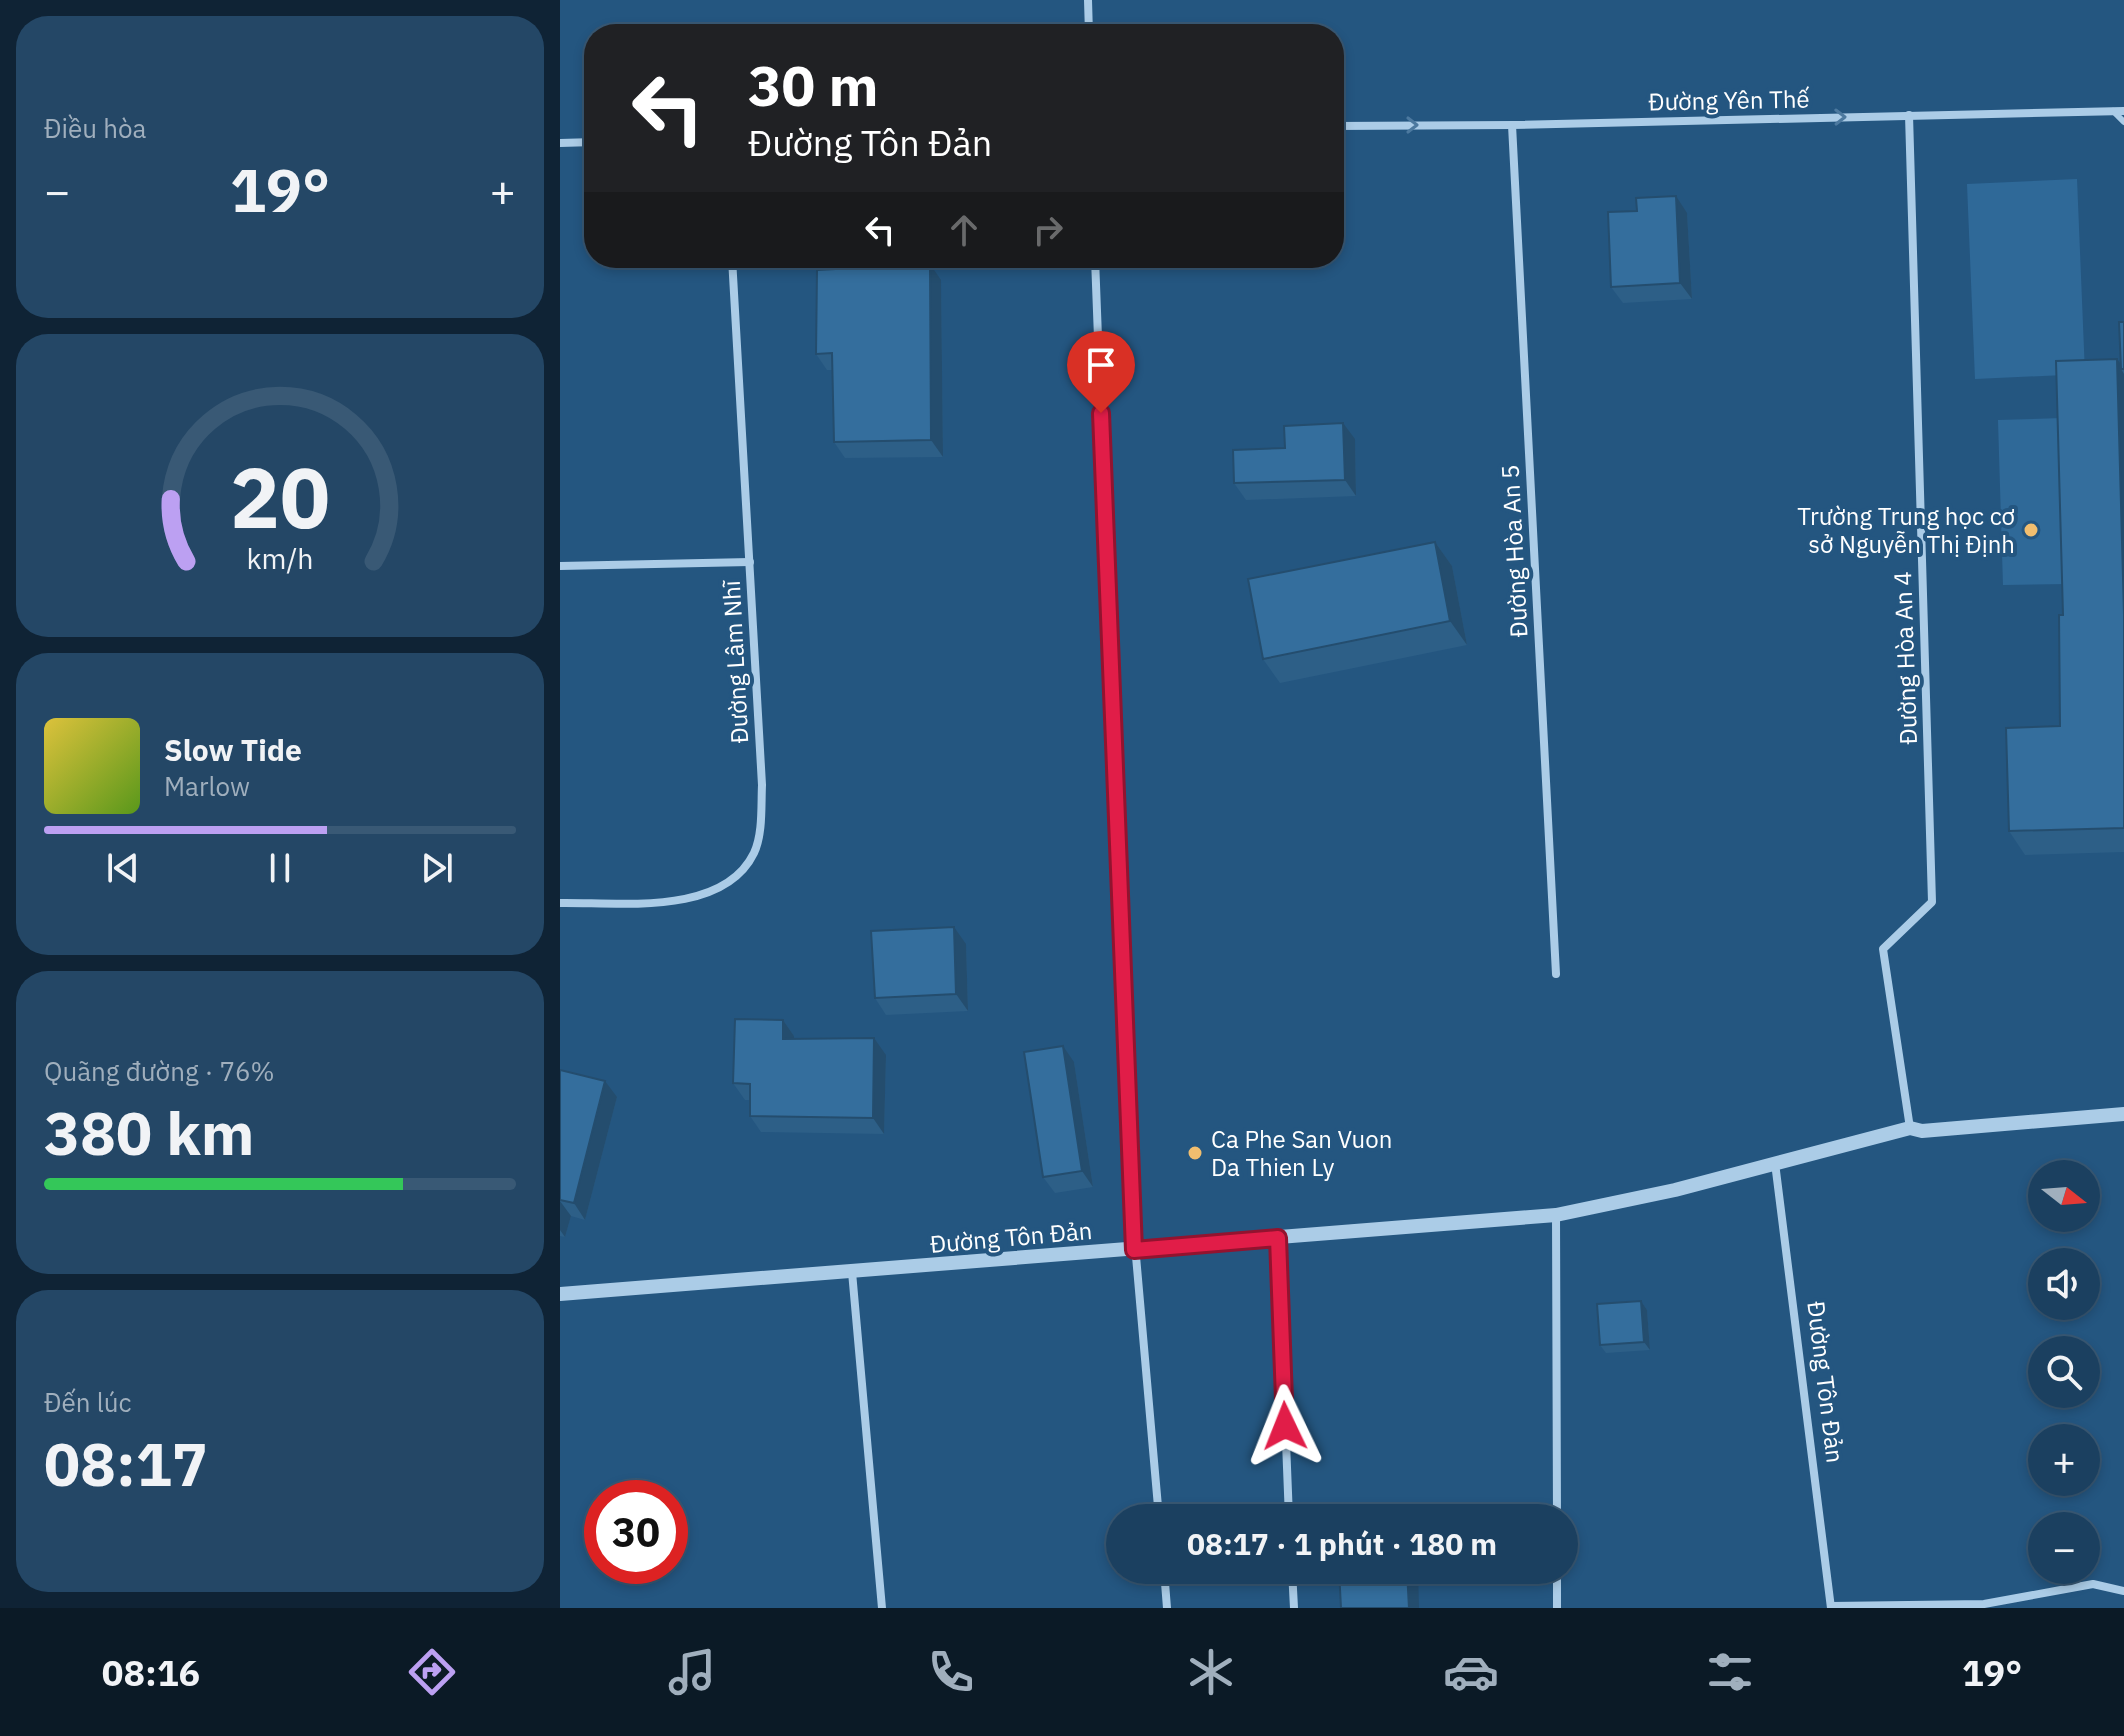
<!DOCTYPE html>
<html lang="vi">
<head>
<meta charset="utf-8">
<style>
  body { margin:0; font-family:"IBM Plex Sans",sans-serif; background:#244766; color:#f1f3f6; height:100vh; display:flex; flex-direction:column; font-size:30px; white-space:nowrap }
  * { box-sizing:border-box; margin:0 }
  p { font-size:26px; color:#a0afbd }
  .icon { flex:none; width:44px; height:44px; fill:none; stroke:currentColor; stroke-width:2; stroke-linecap:round; stroke-linejoin:round }
  .map { position:relative; flex:1; overflow:hidden }
  .drawer { display:flex; flex-direction:column; gap:16px; padding:16px; background:#0f2335; width:560px }
  .drawer>* { flex:none }
  .top-card { position:absolute; left:24px; top:24px; width:760px; height:244px; border-radius:32px; box-shadow:0 4px 12px #0003,0 0 0 2px #395975; background:#202124; color:#fff; overflow:hidden }
  .needle { width:52px; rotate:107deg }
  .tools { position:absolute; left:1468px; top:1160px; display:grid; gap:16px }
  .tools a { display:grid; place-items:center; width:72px; height:72px; border-radius:50%; background:#1b4060; box-shadow:0 4px 12px #0003,0 0 0 2px #395975; font-size:40px }
  .speed { position:absolute; left:24px; top:1480px; display:flex; gap:16px; font-size:40px; font-weight:700; text-align:center }
  .speed>* { display:grid; place-content:center; width:104px; height:104px; border-radius:50%; background:#1b4060; box-shadow:0 4px 12px #0003,0 0 0 2px #395975; line-height:1 }
  .speed .limit { border:12px solid #d22; background:#fff; color:#111 }
  .pin { position:absolute; display:grid; place-items:center; width:68px; height:68px; color:#fff; margin:-82px -34px; border-radius:50% 50% 50% 0; rotate:-45deg; box-shadow:0 0 8px #0007 }
  .pin .icon { rotate:45deg }
  .me { position:absolute; width:88px; margin:-44px; rotate:358deg; stroke-linejoin:round; filter:drop-shadow(0 0 6px #0008) }
  .turn { display:flex; align-items:center; gap:28px; height:168px; padding:0 32px; font-size:36px }
  .turn .icon { width:104px; height:104px; stroke-width:2.5 }
  .turn b { display:block; font-size:56px; line-height:68px }
  .lanes { display:flex; align-items:center; height:76px; padding:0 32px; background:#0003; justify-content:center; gap:40px; direction:ltr }
  .lanes .off { opacity:.35 }
  .big { font-size:60px; font-weight:700; line-height:1.1 }
  .drawer .tile { flex:1; display:flex; flex-direction:column; justify-content:center; gap:12px; min-width:0; padding:0 28px; border-radius:32px; background:#244766 }
  .drawer .dial { align-items:center; gap:0 }
  .dial svg { height:208px; overflow:visible; fill:none; stroke:#395975; stroke-width:7; stroke-linecap:round; text-anchor:middle }
  .dial text { fill:#f1f3f6; stroke:none }
  .song { display:flex; align-items:center; gap:24px }
  .cover { width:96px; height:96px; border-radius:12px; background:linear-gradient(135deg,hsl(50 70% 55%),hsl(90 70% 35%)) }
  .played { height:8px; border-radius:4px; background:linear-gradient(90deg,#bca0f2 60%,#395975 60%) }
  .keys { display:flex; justify-content:space-around; direction:ltr }
  .heat { display:flex; justify-content:space-between; align-items:center; font-size:44px; direction:ltr }
  .charge { height:12px; border-radius:6px; background:linear-gradient(90deg,#34c759 76%,#395975 0) }
  .trip { position:absolute; left:546px; top:1504px; width:472px; height:80px; border-radius:40px; background:#1b4060; box-shadow:0 4px 12px #0003,0 0 0 2px #395975; font-weight:700; line-height:80px; text-align:center }
  .menu { display:flex; height:128px; justify-content:space-around; align-items:center; background:#0b1a26; color:#a0afbd }
  .menu .icon { width:56px; height:56px }
  .menu .selected { color:#bca0f2 }
  .menu b { font-size:36px; color:#f1f3f6 }
  main { display:flex; flex:1; min-height:0 }
  .map>svg:first-child { display:block }
  .grass { fill:#2f6998 }
  .lines { fill:none; stroke-linecap:round; stroke-linejoin:round }
  .service { stroke:#abcce7; stroke-width:6 }
  .minor { stroke:#abcce7; stroke-width:8 }
  .tertiary { stroke:#abcce7; stroke-width:14 }
  .wall { fill:#2d5f87 }
  .shaded-wall { fill:#244d6e }
  .building { fill:#346e9d; stroke:#244d6e; stroke-width:2 }
  .oneway { stroke:#4c799f }
  .route-casing { stroke:#92132f; stroke-width:20 }
  .route { stroke:#e11d48; stroke-width:14 }
  .poi-dot { fill:#f1be6f; stroke:#245680; stroke-width:3 }
  .labels { text-anchor:middle; dominant-baseline:central; stroke-width:8; stroke-linejoin:round; paint-order:stroke }
  .street-label { font-size:24px; fill:#fff; stroke:#245680 }
  .poi-label { font-size:24px; fill:#fff; stroke:#245680; text-anchor:end }
</style>
</head>
<body>
<main>
<section class="drawer">
<div class="tile"><p>Điều hòa</p>
<div class="heat"><a>−</a><b class="big">19°</b><a>+</a></div>
</div>
<div class="tile dial"><svg viewBox="0 0 100 80">
<path d="M14 69A42 42 0 1 1 86 69"/>
<path d="M14 69A42 42 0 0 1 8 45" stroke="#bca0f2"/>
<text x="50" y="56" font-size="32" font-weight="700">20</text>
<text x="50" y="72" font-size="11">km/h</text>
</svg></div>
<div class="tile">
<div class="song"><i class="cover"></i><div><b>Slow Tide</b><p>Marlow</p></div></div>
<div class="played"></div>
<div class="keys"><svg class="icon" aria-label="previous" viewBox="0 0 24 24"><path d="M18 5L8 12l10 7zM5 5v14"/></svg><svg class="icon" aria-label="pause" viewBox="0 0 24 24"><path d="M8 5v14M16 5v14"/></svg><svg class="icon" aria-label="next" viewBox="0 0 24 24"><path d="M6 5l10 7-10 7zM19 5v14"/></svg></div>
</div>
<div class="tile"><p>Quãng đường · 76%</p><b class="big">380 km</b><div class="charge"></div></div>
<div class="tile"><p>Đến lúc</p><b class="big">08:17</b></div>
</section>
<div class="map">
<svg width="1564" height="1608" viewBox="0 0 1564 1608">
  <rect width="100%" height="100%" fill="#245680"/>
  <g class="grass">
    <path d="M1517,179L1525,374L1415,379L1407,184Z"/>
    <path d="M1502,418L1507,584L1443,585L1438,420Z"/>
  </g>
  <g class="lines">
    <path class="service" d="M1553,111L1564,122"/>
    <g class="minor">
      <path d="M528,0L529,34"/>
      <path d="M1349,115L1372,902L1323,949L1350,1128"/>
      <path d="M952,125L996,974"/>
      <path d="M774,126L952,125L1564,111"/>
      <path d="M0,143L34,142"/>
      <path d="M535,258L570,1188L599,1518"/>
      <path d="M0,566L190,562"/>
      <path d="M0,903C58,902 163,917 194,853C203,834 201,806 202,785L172,258"/>
      <path d="M1215,1163L1271,1608"/>
      <path d="M996,1215L997,1518"/>
      <path d="M718,1238L729,1518"/>
      <path d="M292,1272L322,1608"/>
      <path d="M604,1570L607,1608"/>
      <path d="M732,1570L734,1608"/>
      <path d="M997,1570V1608"/>
      <path d="M1271,1606L1424,1604L1533,1584L1564,1591"/>
    </g>
    <path class="tertiary" d="M0,1294L996,1215L1115,1190L1350,1128L1362,1131L1564,1114"/>
  </g>
  <g class="wall">
    <path d="M1127,213L1132,299L1063,303L1051,287Z"/>
    <path d="M381,280L383,457L285,458L274,442L273,370H267L256,354Z"/>
    <path d="M1564,322V852L1465,855L1449,831L1500,726L1503,615L1560,363Z"/>
    <path d="M795,439L796,496L686,500L674,483L725,448Z"/>
    <path d="M875,542L892,566L907,645L720,683L703,659Z"/>
    <path d="M406,944L408,1011L326,1015L315,998Z"/>
    <path d="M223,1020L234,1036V1038L326,1055L324,1134L201,1132L190,1116V1100H185L173,1083Z"/>
    <path d="M514,1062L533,1187L495,1193L483,1177Z"/>
    <path d="M0,1070L57,1097L25,1220L11,1216L5,1237L0,1236Z"/>
    <path d="M1081,1301L1087,1310L1090,1350L1046,1353L1040,1345Z"/>
  </g>
  <g class="shaded-wall">
    <path d="M1116,196L1127,213L1132,299L1120,283Z"/>
    <path d="M370,264L381,280L383,457L371,440Z"/>
    <path d="M1557,359L1564,368L1561,369L1564,374V615Z"/>
    <path d="M783,423L795,439L796,496L785,480Z"/>
    <path d="M875,542L892,566L907,645L890,621Z"/>
    <path d="M394,927L406,944L408,1011L396,994Z"/>
    <path d="M223,1020L234,1036V1055L223,1039Z"/>
    <path d="M314,1038L326,1055L324,1134L313,1118Z"/>
    <path d="M503,1046L514,1062L533,1187L522,1171Z"/>
    <path d="M45,1081L57,1097L25,1220L14,1203Z"/>
    <path d="M0,1201L11,1216L5,1237L0,1230Z"/>
    <path d="M1081,1301L1087,1310L1090,1350L1084,1342Z"/>
    <path d="M847,1570H858L859,1608H849Z"/>
  </g>
  <g class="building">
    <path d="M1116,196L1120,283L1051,287L1048,212L1077,211L1076,198Z"/>
    <path d="M370,264L371,440L274,442L272,353L256,354L257,270Z"/>
    <path d="M1559,322H1564V369H1561Z"/>
    <path d="M1557,359L1564,614V828L1449,831L1446,728L1500,726L1499,615H1503L1496,361Z"/>
    <path d="M783,423L785,480L674,483L673,450L725,448L724,426Z"/>
    <path d="M875,542L890,621L703,659L688,579Z"/>
    <path d="M394,927L396,994L315,998L311,931Z"/>
    <path d="M175,1019L223,1020V1039L314,1038L313,1118L190,1116V1084L173,1083Z"/>
    <path d="M503,1046L522,1171L483,1177L464,1052Z"/>
    <path d="M0,1070L45,1081L14,1203L0,1200Z"/>
    <path d="M1081,1301L1084,1342L1040,1345L1037,1304Z"/>
    <path d="M779,1570H847L849,1608H781Z"/>
  </g>
  <defs><path id="oneway-chevron" d="M-2-3.5L2.5 0L-2 3.5" fill="none" stroke-width="1.6" stroke-linecap="round" stroke-linejoin="round" transform="scale(2)"/></defs>
  <g class="oneway">
    <use href="#oneway-chevron" transform="translate(1280 117) rotate(-1)"/>
    <use href="#oneway-chevron" transform="translate(852 125)"/>
  </g>
  <g class="lines">
    <defs>
      <path id="route" d="M541,413L574,1250L718,1238L725,1426"/>
    </defs>
    <use href="#route" class="route-casing"/>
    <use href="#route" class="route"/>
  </g>
  <g class="poi-dot">
    <circle cx="1471" cy="530" r="8"/>
    <circle cx="635" cy="1153" r="8"/>
  </g>
  <g class="labels">
    <g class="street-label">
      <text transform="translate(1169 100) rotate(-1)">Đường Yên Thế</text>
      <text transform="translate(954 551) rotate(-93)">Đường Hòa An 5</text>
      <text transform="translate(1345 658) rotate(-92)">Đường Hòa An 4</text>
      <text transform="translate(175 662) rotate(-93)">Đường Lâm Nhĩ</text>
      <text transform="translate(451 1237) rotate(-5)">Đường Tôn Đản</text>
      <text transform="translate(1266 1382) rotate(83)">Đường Tôn Đản</text>
    </g>
    <g class="poi-label">
      <text x="1455" y="516">Trường Trung học cơ<tspan x="1455" dy="28">sở Nguyễn Thị Định</tspan></text>
      <text x="651" y="1139" text-anchor="start">Ca Phe San Vuon<tspan x="651" dy="28">Da Thien Ly</tspan></text>
    </g>
  </g>
</svg>
<div class="tools">
<a><svg class="needle" viewBox="-14 -14 28 28"><path d="M0-13l5 13h-10z" fill="#e53935"/><path d="M0 13l5-13h-10z" fill="#a0afbd"/></svg></a>
<a><svg class="icon" aria-label="sound" viewBox="0 0 24 24"><path d="M4 9h4l5-4v14l-5-4H4zM17 9q2 3 0 6"/></svg></a>
<a><svg class="icon" aria-label="search" viewBox="0 0 24 24"><circle cx="10" cy="10" r="6"/><path d="M15 15l6 6"/></svg></a>
<a>+</a>
<a>−</a>
</div>
<div class="speed"><div class="limit">30</div></div>
<div class="pin" style="left:541px;top:413px;background:#d93025"><svg class="icon" aria-label="arrive" viewBox="0 0 24 24"><path d="M6 21V4h12l-3 4 3 4H6"/></svg></div>
<svg class="me" style="left:725px;top:1426px" viewBox="-20 -20 40 40"><path d="M0-17L14 15 0 8-14 15z" fill="#e11d48" stroke="#fff" stroke-width="4"/></svg>
<div class="trip">08:17 · 1 phút · 180 m</div>
<div class="top-card">
<div class="turn"><svg class="icon" aria-label="left" viewBox="0 0 24 24"><path d="M17 20v-9H6M10 6l-5 5 5 5"/></svg><div><b>30 m</b>Đường Tôn Đản</div></div>
<div class="lanes"><svg class="icon" aria-label="left" viewBox="0 0 24 24"><path d="M17 20v-9H6M10 6l-5 5 5 5"/></svg><svg class="icon off" aria-label="ahead" viewBox="0 0 24 24"><path d="M12 20V5M6 11l6-6 6 6"/></svg><svg class="icon off" aria-label="right" viewBox="0 0 24 24"><path d="M7 20v-9h11M14 6l5 5-5 5"/></svg></div>
</div>
</div>
</main>
<nav class="menu">
<b>08:16</b>
<svg class="icon selected" aria-label="directions" viewBox="0 0 24 24"><path d="M12 3l9 9-9 9-9-9zM9 14v-3h6M13 9l2 2-2 2"/></svg>
<svg class="icon" aria-label="music" viewBox="0 0 24 24"><path d="M9 18V5l10-2v13"/><circle cx="6" cy="18" r="3"/><circle cx="16" cy="16" r="3"/></svg>
<svg class="icon" aria-label="phone" viewBox="0 0 24 24"><path d="M5 4h4l2 5-3 2q2 4 5 5l2-3 5 2v4C11 20 4 13 5 4z"/></svg>
<svg class="icon" aria-label="climate" viewBox="0 0 24 24"><path d="M12 3v18M4 7l16 10M4 17L20 7"/></svg>
<svg class="icon" aria-label="car" viewBox="0 0 24 24"><path d="M5 17H2v-5l4-1 3-4h7l3 4 3 1v5h-3M9 17h6M6 11h13"/><circle cx="7" cy="17" r="2"/><circle cx="17" cy="17" r="2"/></svg>
<svg class="icon" aria-label="filters" viewBox="0 0 24 24"><path d="M4 7h16M4 17h16"/><circle cx="9" cy="7" r="2"/><circle cx="15" cy="17" r="2"/></svg>
<b>19°</b>
</nav>
</body>
</html>
